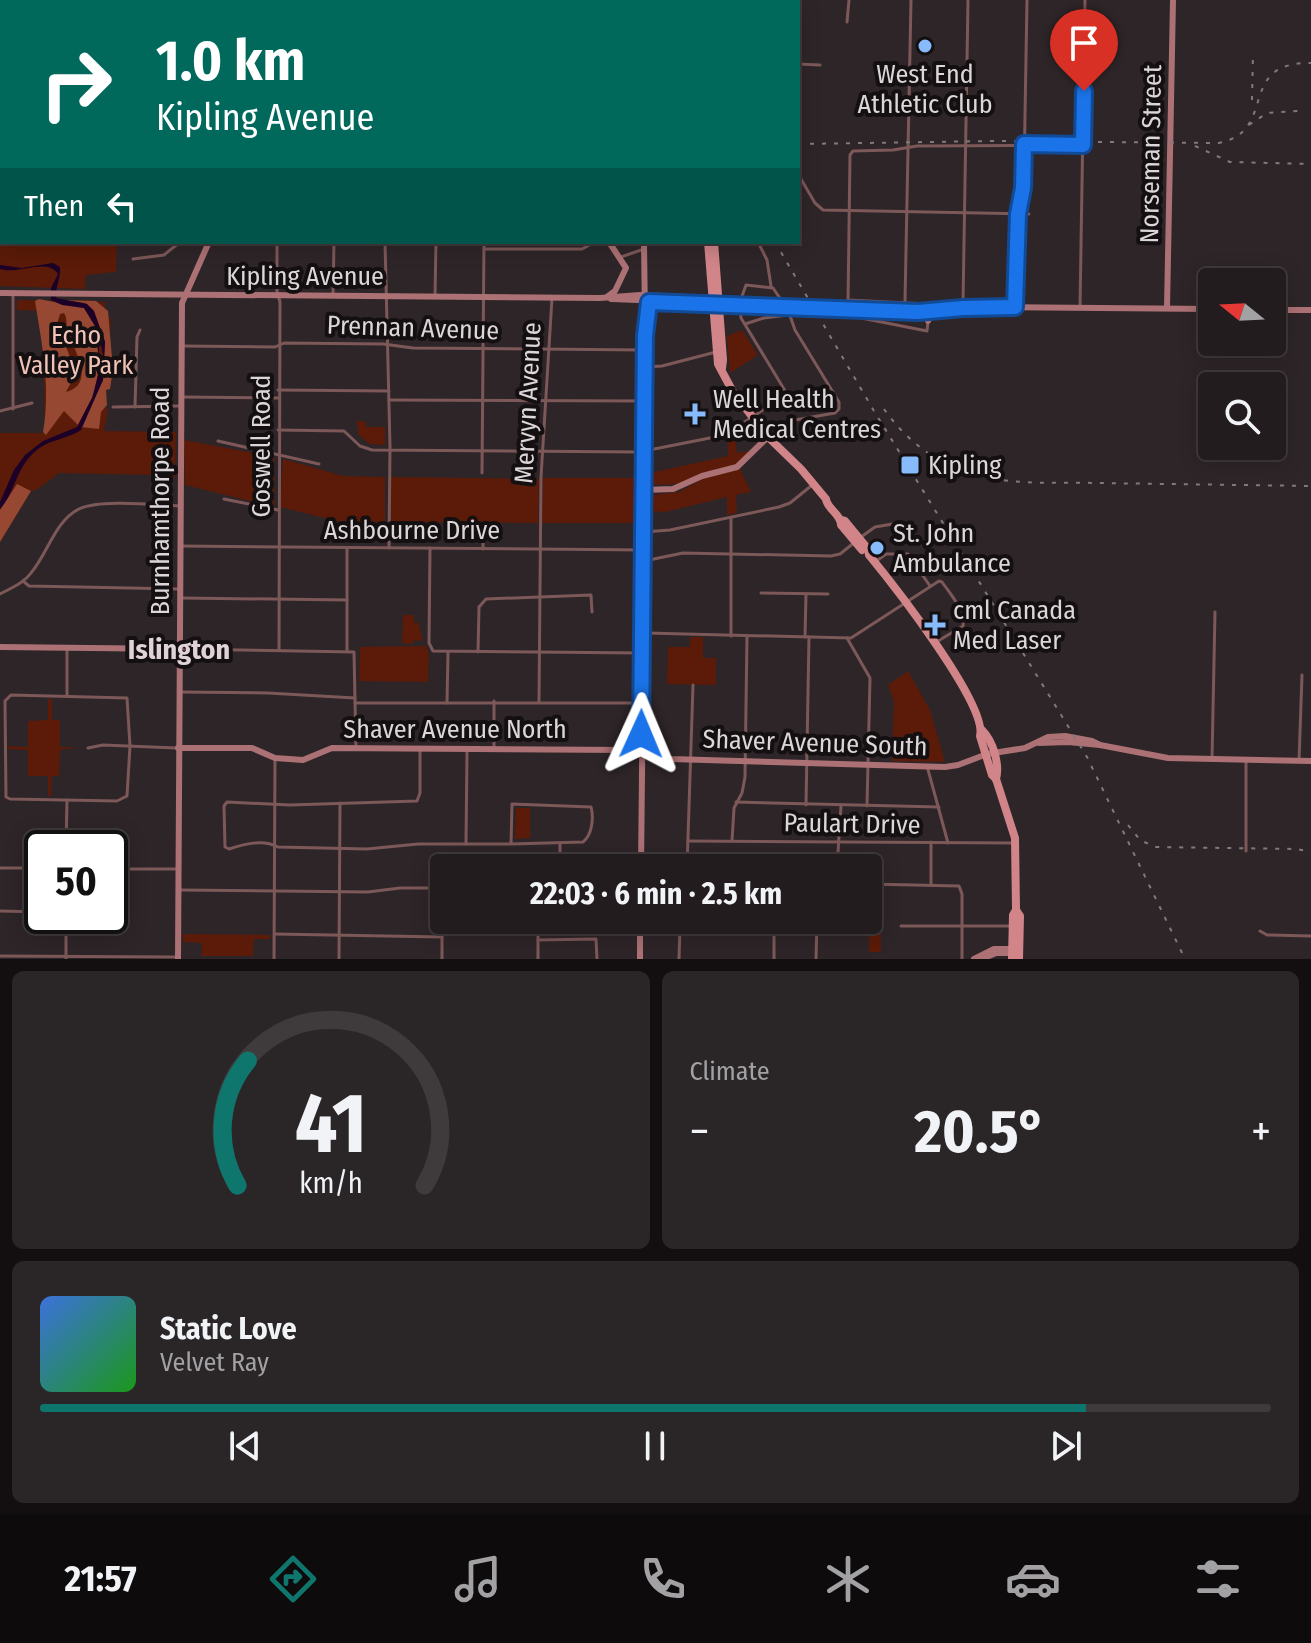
<!DOCTYPE html>
<html lang="en">
<head>
<meta charset="utf-8">
<style>
  body { margin:0; font-family:"Fira Sans Condensed",sans-serif; background:#2a2527; color:#f1f3f6; height:100vh; display:flex; flex-direction:column; font-size:30px; white-space:nowrap }
  * { box-sizing:border-box; margin:0 }
  p { font-size:26px; color:#a2a1a4 }
  .icon { flex:none; width:44px; height:44px; fill:none; stroke:currentColor; stroke-width:2; stroke-linecap:round; stroke-linejoin:round }
  .map { position:relative; height:959px; overflow:hidden }
  .panel { display:flex; flex-direction:column; gap:12px; padding:12px; background:#130f10; flex:1 }
  .panel>* { flex:none }
  .hud { position:absolute; left:0px; top:0px; width:800px; height:244px; box-shadow:0 4px 20px #0003,0 0 0 2px #3f3a3c; background:#00695c; color:#fff; overflow:hidden }
  .needle { width:52px; rotate:288deg }
  .fabs { position:absolute; left:1198px; top:268px; display:grid; gap:16px }
  .fabs a { display:grid; place-items:center; width:88px; height:88px; border-radius:8px; background:#221c1e; box-shadow:0 4px 20px #0003,0 0 0 2px #3f3a3c; font-size:40px }
  .speed { position:absolute; left:24px; top:830px; display:flex; gap:16px; font-size:40px; font-weight:700; text-align:center }
  .speed>* { display:grid; place-content:center; width:104px; height:104px; border-radius:50%; background:#221c1e; box-shadow:0 4px 20px #0003,0 0 0 2px #3f3a3c; line-height:1 }
  .speed .limit { border:4px solid #111; border-radius:12px; background:#fff; color:#111 }
  .pin { position:absolute; display:grid; place-items:center; width:68px; height:68px; color:#fff; margin:-82px -34px; border-radius:50% 50% 50% 0; rotate:-45deg; box-shadow:0 0 8px #0007 }
  .pin .icon { rotate:45deg }
  .me { position:absolute; width:88px; margin:-44px; rotate:1deg; stroke-linejoin:round; filter:drop-shadow(0 0 6px #0008) }
  .turn { display:flex; align-items:center; gap:28px; height:168px; padding:0 24px; font-size:36px }
  .turn .icon { width:104px; height:104px; stroke-width:2.5 }
  .turn b { display:block; font-size:56px; line-height:68px }
  .then { display:flex; align-items:center; height:76px; padding:0 24px; background:#0003; gap:16px; font-size:30px }
  .big { font-size:60px; font-weight:700; line-height:1.1 }
  .panel .widget { flex:1; display:flex; flex-direction:column; justify-content:center; gap:12px; min-width:0; padding:0 28px; border-radius:12px; background:#2a2527 }
  .panel .dial { align-items:center; gap:0 }
  .dial svg { height:208px; overflow:visible; fill:none; stroke:#3f3a3c; stroke-width:7; stroke-linecap:round; text-anchor:middle }
  .dial text { fill:#f1f3f6; stroke:none }
  .song { display:flex; align-items:center; gap:24px }
  .cover { width:96px; height:96px; border-radius:12px; background:linear-gradient(135deg,hsl(220 70% 55%),hsl(120 70% 35%)) }
  .played { height:8px; border-radius:4px; background:linear-gradient(90deg,#0f766e 85%,#3f3a3c 85%) }
  .keys { display:flex; justify-content:space-around; direction:ltr }
  .heat { display:flex; justify-content:space-between; align-items:center; font-size:44px; direction:ltr }
  .panel .tiles { flex:1; display:grid; gap:12px; grid-template-columns:1fr 1fr }
  .widget:last-child { grid-column:span 2 }
  .trip { position:absolute; left:430px; top:854px; width:452px; height:80px; border-radius:8px; background:#221c1e; box-shadow:0 4px 20px #0003,0 0 0 2px #3f3a3c; font-weight:700; line-height:80px; text-align:center }
  .menu { display:flex; height:128px; justify-content:space-around; align-items:center; background:#0e0b0c; color:#a2a1a4 }
  .menu .icon { width:56px; height:56px }
  .menu .selected { color:#0f766e }
  .menu b { font-size:36px; color:#f1f3f6 }
  .map>svg:first-child { display:block }
  .green { fill:#5b1b08 }
  .forest { fill:#964832; fill-rule:evenodd }
  .water { fill:#1c0028 }
  .lines { fill:none; stroke-linecap:round; stroke-linejoin:round }
  .street { stroke:#7d5859; stroke-width:3 }
  .secondary { stroke:#ac7174; stroke-width:6 }
  .primary { stroke:#d18589; stroke-width:8 }
  .rail { stroke:#817a7c; stroke-width:2; stroke-dasharray:4 8; stroke-linecap:butt }
  .secondary-bridge { stroke:#ac7174; stroke-width:6 }
  .route-casing { stroke:#114b97; stroke-width:20 }
  .route { stroke:#1a73e8; stroke-width:14 }
  .poi-dot { fill:#87bbfc; stroke:#141011; stroke-width:3 }
  .labels { text-anchor:middle; dominant-baseline:central; stroke-width:8; stroke-linejoin:round; paint-order:stroke }
  .poi-label { font-size:26px; fill:#dcd6d8; stroke:#141011; text-anchor:start }
  .street-label { font-size:26px; fill:#dcd6d8; stroke:#141011 }
  .park-label { font-size:26px; fill:#f1c3b6; stroke:#141011 }
  .neighbourhood-label { font-size:28px; font-weight:bold; fill:#dfd3d7; stroke:#141011 }
</style>
</head>
<body>
<div class="map">
<svg width="1311" height="959" viewBox="0 0 1311 959">
  <rect width="100%" height="100%" fill="#2e2528"/>
  <g class="green">
    <rect x="52" y="0" width="279" height="2"/>
    <path d="M0,38L2,242H117L116,272L86,275L85,289L0,286Z"/>
    <path d="M17,300L105,302V318H111L104,408L108,409L104,431L176,432L175,475L173,480L157,481V475L59,473L38,489L31,491L0,542V433H45L43,331L56,311L17,310Z"/>
    <path d="M742,330L758,355L730,373L727,336Z"/>
    <path d="M357,421H365L366,427H385V445L369,444L358,434Z"/>
    <path d="M735,433L737,453L750,451C746,455 741,462 736,465C720,475 666,490 650,483V473L728,456V437Z"/>
    <path d="M184,440L274,457V507L185,485Z"/>
    <path d="M283,459L343,476L385,477V522L337,521L280,507Z"/>
    <path d="M740,469L751,492L736,495L737,513L727,515V497L665,512L649,511L651,495L679,492L706,477Z"/>
    <path d="M391,477L539,479L538,523L391,522Z"/>
    <path d="M543,478H639L638,523H542Z"/>
    <path d="M403,615H414V623L418,622L423,641L414,640L413,644L402,643Z"/>
    <path d="M690,637H703V658H716V685L667,684L668,647H690Z"/>
    <path d="M426,646L429,655L428,682L359,681L360,647Z"/>
    <path d="M908,671L930,710L945,762L892,761L894,701L888,685Z"/>
    <path d="M48,699H52V720H60V747L79,748L60,750L59,776H52L51,796H48V776H28V750L8,749V746L28,747V721L48,720Z"/>
    <path d="M516,808H530V838L515,839Z"/>
    <path d="M868,886H880L881,952H869V935H821L822,920H868Z"/>
    <path d="M183,934L270,935V939H254L253,956H201L202,943L183,942Z"/>
  </g>
  <g class="forest">
    <path d="M39,299L84,308L95,326L100,362L94,394L78,425L64,411L46,435L43,432C51,388 42,345 35,301ZM64,313C68,319 65,323 68,331C73,349 97,384 66,392L76,373L64,341L55,331L60,314Z"/>
    <path d="M62,300L96,301L108,311L113,369L110,389L106,390L107,405L101,412L99,429L81,427L103,380L105,341L93,310L85,303Z"/>
    <path d="M17,484L31,491L0,542V510Z"/>
  </g>
  <path class="water" d="M53,263L60,267C61,279 55,287 56,298L87,304L94,311L105,342L103,380L81,430C68,439 51,439 38,449C15,467 16,492 0,509V502L14,470L25,455L43,441L77,427L92,398L98,376L103,354L99,337V360L95,326L84,308L62,305L51,300V288L58,274C47,257 18,275 0,269V265L22,268Z"/>
  <g class="lines">
    <g class="street">
      <path d="M333,0V2"/>
      <path d="M693,0L694,2"/>
      <path d="M30,2V0"/>
      <path d="M569,2V0"/>
      <path d="M847,22L849,0"/>
      <path d="M798,64L820,65"/>
      <path d="M798,137L800,0"/>
      <path d="M798,174L815,203L823,210L1029,214"/>
      <path d="M277,242V291L280,302L279,650"/>
      <path d="M385,242L390,446L389,548"/>
      <path d="M758,242L767,260L771,286"/>
      <path d="M484,249H582L595,242"/>
      <path d="M621,257L644,249"/>
      <path d="M133,259L164,255L180,242"/>
      <path d="M13,293V409"/>
      <path d="M333,296L334,242"/>
      <path d="M435,297L436,242"/>
      <path d="M741,299L746,285L773,288L788,310L795,330L839,402V409L835,413L795,420L772,433"/>
      <path d="M848,300L928,304"/>
      <path d="M905,301L911,0"/>
      <path d="M848,303L850,155L853,151L893,150L917,146L1083,145"/>
      <path d="M963,304L968,0"/>
      <path d="M1015,307L1018,214L1024,174L1027,0"/>
      <path d="M1080,307L1085,0"/>
      <path d="M849,310L861,318L927,331L928,321"/>
      <path d="M745,324L764,318L788,315"/>
      <path d="M183,346L275,347L284,343L383,344L413,348L645,350"/>
      <path d="M646,367L662,366L716,352"/>
      <path d="M278,390L389,391"/>
      <path d="M182,397L278,398"/>
      <path d="M389,400L645,401"/>
      <path d="M113,407L180,406"/>
      <path d="M135,407L137,337L140,330"/>
      <path d="M0,411L32,403"/>
      <path d="M278,430L344,431L360,446L372,450L639,452L725,435L787,394L741,318L740,304"/>
      <path d="M218,441L319,464"/>
      <path d="M482,473L484,242"/>
      <path d="M224,499L278,510"/>
      <path d="M644,532L670,530L779,507L790,503L811,486"/>
      <path d="M861,537L875,527L898,523"/>
      <path d="M180,546L644,550"/>
      <path d="M347,548V651"/>
      <path d="M430,548L429,643L433,651L641,653"/>
      <path d="M483,549V527"/>
      <path d="M644,561L683,553L831,556L840,554L855,542"/>
      <path d="M875,562L886,554H908L930,586"/>
      <path d="M23,581L29,586L179,589"/>
      <path d="M761,593L828,594"/>
      <path d="M0,594C11,588 24,583 31,573C48,553 55,521 79,509C100,499 155,505 179,506"/>
      <path d="M182,598L347,600"/>
      <path d="M646,633L851,638L939,581L942,582C951,595 965,610 963,626L938,641"/>
      <path d="M731,636V518"/>
      <path d="M805,637L806,594"/>
      <path d="M847,638L870,678L867,806"/>
      <path d="M180,649L354,652L356,749"/>
      <path d="M478,652L479,607L486,599L591,595L592,612"/>
      <path d="M179,692L268,693L355,698"/>
      <path d="M11,695L127,698L130,746L127,796L117,801L10,799L6,797L5,701Z"/>
      <path d="M67,696V649"/>
      <path d="M539,702L541,477L552,298"/>
      <path d="M355,703H642"/>
      <path d="M447,703L448,652"/>
      <path d="M88,748L103,745L176,748"/>
      <path d="M494,749V701"/>
      <path d="M420,750V793L417,801L290,805L227,802L224,806L225,847L229,849C244,844 263,839 278,847L367,849L418,844H511L512,804L591,807C594,818 592,835 583,842L511,844"/>
      <path d="M1212,759L1215,612"/>
      <path d="M1299,761L1302,675"/>
      <path d="M927,766L948,843"/>
      <path d="M736,802L939,807"/>
      <path d="M806,805L809,637"/>
      <path d="M688,841L1012,843"/>
      <path d="M732,841L734,808L742,793L745,777L747,636"/>
      <path d="M466,844L467,752"/>
      <path d="M66,848L67,800"/>
      <path d="M1246,851V761"/>
      <path d="M0,868H42"/>
      <path d="M560,868V844"/>
      <path d="M687,868L693,685"/>
      <path d="M837,868L841,806"/>
      <path d="M110,869H177"/>
      <path d="M931,883V842"/>
      <path d="M868,884L959,886L962,894V959"/>
      <path d="M180,890L368,892L400,888H444"/>
      <path d="M0,911L42,912"/>
      <path d="M110,913H126"/>
      <path d="M538,920V959"/>
      <path d="M640,926L817,927"/>
      <path d="M901,926H1009"/>
      <path d="M1260,931L1267,935L1311,936"/>
      <path d="M275,934L442,937"/>
      <path d="M538,940L596,939L597,959"/>
      <path d="M0,956L176,957"/>
      <path d="M66,959V916"/>
      <path d="M274,959L275,759"/>
      <path d="M339,959L340,803"/>
      <path d="M442,959V930L446,926L538,927"/>
      <path d="M679,959L680,927"/>
      <path d="M774,959V927"/>
      <path d="M816,959L817,920"/>
    </g>
    <g class="secondary">
      <path d="M421,0L423,2"/>
      <path d="M377,2L378,0"/>
      <path d="M0,293L600,298L640,295L775,301"/>
      <path d="M607,297L615,291L626,268L609,242"/>
      <path d="M611,299L768,305"/>
      <path d="M865,305L919,306L970,303L986,307"/>
      <path d="M1167,308L1173,0"/>
      <path d="M864,309L918,312L986,307L1212,309"/>
      <path d="M1272,310H1311"/>
      <path d="M918,312L926,317L928,321L935,310"/>
      <path d="M647,329L649,300"/>
      <path d="M644,490L673,489L702,476L737,467L772,433"/>
      <path d="M0,647L180,649"/>
      <path d="M1039,743L1068,742L1100,745L1168,758L1311,761"/>
      <path d="M178,748H252L275,758L303,760L332,748L624,750L671,759L945,767L958,765L987,754L1025,748L1048,737L1065,736L1092,741L1100,745"/>
      <path d="M641,868L646,396L644,242"/>
      <path d="M178,959L182,303L209,242"/>
      <path d="M640,959V920"/>
      <path d="M974,959L994,949H1015"/>
      <path d="M982,959L996,953H1010"/>
    </g>
    <g class="primary">
      <path d="M643,2V0"/>
      <path d="M708,242L718,364L733,392L768,437L801,469L826,499C827,509 841,514 841,525L862,550"/>
      <path d="M714,242L723,360L722,368"/>
      <path d="M841,520L845,521L868,549L869,555C892,583 988,705 980,736L992,775L996,779L1015,838L1016,910L1020,916L1019,959"/>
      <path d="M982,730C993,741 1000,764 996,779"/>
      <path d="M1012,959L1013,915L1016,910"/>
    </g>
    <g class="rail">
      <path d="M609,0L610,2"/>
      <path d="M628,0L629,2"/>
      <path d="M1252,100L1253,53"/>
      <path d="M1249,125L1267,113L1298,111"/>
      <path d="M798,144L993,141L1219,143C1279,131 1235,62 1311,63"/>
      <path d="M1195,146L1230,162L1311,164"/>
      <path d="M775,242L874,411L1087,757L1185,959"/>
      <path d="M884,409C905,439 934,462 970,473C1010,486 1055,482 1097,483C1168,484 1240,485 1311,486"/>
      <path d="M1128,825L1140,840L1155,847L1297,849L1311,852"/>
    </g>
    <g class="secondary-bridge">
      <path d="M775,301L865,305"/>
      <path d="M795,306L864,309"/>
    </g>
  </g>
  <g class="lines">
    <defs>
      <path id="route" d="M641,734L645,336L649,302L918,312L963,308L1015,307L1018,214L1023,188L1024,144L1083,145L1084,91"/>
    </defs>
    <use href="#route" class="route-casing"/>
    <use href="#route" class="route"/>
  </g>
  <g class="poi-dot">
    <circle cx="925" cy="46" r="8"/>
    <path d="M691 402h8v8h8v8h-8v8h-8v-8h-8v-8h8z"/>
    <rect x="900" y="455" width="20" height="20" rx="4"/>
    <circle cx="877" cy="548" r="8"/>
    <path d="M931 613h8v8h8v8h-8v8h-8v-8h-8v-8h8z"/>
  </g>
  <g class="labels">
    <g class="poi-label">
      <text x="925" y="74" text-anchor="middle">West End<tspan x="925" dy="30">Athletic Club</tspan></text>
      <text x="713" y="399">Well Health<tspan x="713" dy="30">Medical Centres</tspan></text>
      <text x="928" y="465">Kipling</text>
      <text x="893" y="533">St. John<tspan x="893" dy="30">Ambulance</tspan></text>
      <text x="953" y="610">cml Canada<tspan x="953" dy="30">Med Laser</tspan></text>
    </g>
    <g class="street-label">
      <text transform="translate(1151 154) rotate(-89)">Norseman Street</text>
      <text x="305" y="276">Kipling Avenue</text>
      <text transform="translate(413 328) rotate(2)">Prennan Avenue</text>
      <text transform="translate(528 403) rotate(-87)">Mervyn Avenue</text>
      <text transform="translate(261 446) rotate(-90)">Goswell Road</text>
      <text transform="translate(160 501) rotate(-90)">Burnhamthorpe Road</text>
      <text x="412" y="530">Ashbourne Drive</text>
      <text x="455" y="729">Shaver Avenue North</text>
      <text transform="translate(815 743) rotate(2)">Shaver Avenue South</text>
      <text transform="translate(852 824) rotate(1)">Paulart Drive</text>
    </g>
    <g class="park-label">
      <text x="76" y="335">Echo<tspan x="76" dy="30">Valley Park</tspan></text>
    </g>
    <g class="neighbourhood-label">
      <text x="179" y="649">Islington</text>
    </g>
  </g>
</svg>
<div class="fabs">
<a><svg class="needle" viewBox="-14 -14 28 28"><path d="M0-13l5 13h-10z" fill="#e53935"/><path d="M0 13l5-13h-10z" fill="#a2a1a4"/></svg></a>
<a><svg class="icon" aria-label="search" viewBox="0 0 24 24"><circle cx="10" cy="10" r="6"/><path d="M15 15l6 6"/></svg></a>
</div>
<div class="speed"><div class="limit">50</div></div>
<div class="pin" style="left:1084px;top:91px;background:#d93025"><svg class="icon" aria-label="arrive" viewBox="0 0 24 24"><path d="M6 21V4h12l-3 4 3 4H6"/></svg></div>
<svg class="me" style="left:641px;top:734px" viewBox="-20 -20 40 40"><path d="M0-17L14 15 0 8-14 15z" fill="#1a73e8" stroke="#fff" stroke-width="4"/></svg>
<div class="trip">22:03 · 6 min · 2.5 km</div>
<div class="hud">
<div class="turn"><svg class="icon" aria-label="right" viewBox="0 0 24 24"><path d="M7 20v-9h11M14 6l5 5-5 5"/></svg><div><b>1.0 km</b>Kipling Avenue</div></div>
<div class="then">Then<svg class="icon" aria-label="left" viewBox="0 0 24 24"><path d="M17 20v-9H6M10 6l-5 5 5 5"/></svg></div>
</div>
</div>
<section class="panel">
<div class="tiles">
<div class="widget dial"><svg viewBox="0 0 100 80">
<path d="M14 69A42 42 0 1 1 86 69"/>
<path d="M14 69A42 42 0 0 1 18 21" stroke="#0f766e"/>
<text x="50" y="56" font-size="32" font-weight="700">41</text>
<text x="50" y="72" font-size="11">km/h</text>
</svg></div>
<div class="widget"><p>Climate</p>
<div class="heat"><a>−</a><b class="big">20.5°</b><a>+</a></div>
</div>
<div class="widget">
<div class="song"><i class="cover"></i><div><b>Static Love</b><p>Velvet Ray</p></div></div>
<div class="played"></div>
<div class="keys"><svg class="icon" aria-label="previous" viewBox="0 0 24 24"><path d="M18 5L8 12l10 7zM5 5v14"/></svg><svg class="icon" aria-label="pause" viewBox="0 0 24 24"><path d="M8 5v14M16 5v14"/></svg><svg class="icon" aria-label="next" viewBox="0 0 24 24"><path d="M6 5l10 7-10 7zM19 5v14"/></svg></div>
</div>
</div>
</section>
<nav class="menu">
<b>21:57</b>
<svg class="icon selected" aria-label="directions" viewBox="0 0 24 24"><path d="M12 3l9 9-9 9-9-9zM9 14v-3h6M13 9l2 2-2 2"/></svg>
<svg class="icon" aria-label="music" viewBox="0 0 24 24"><path d="M9 18V5l10-2v13"/><circle cx="6" cy="18" r="3"/><circle cx="16" cy="16" r="3"/></svg>
<svg class="icon" aria-label="phone" viewBox="0 0 24 24"><path d="M5 4h4l2 5-3 2q2 4 5 5l2-3 5 2v4C11 20 4 13 5 4z"/></svg>
<svg class="icon" aria-label="climate" viewBox="0 0 24 24"><path d="M12 3v18M4 7l16 10M4 17L20 7"/></svg>
<svg class="icon" aria-label="car" viewBox="0 0 24 24"><path d="M5 17H2v-5l4-1 3-4h7l3 4 3 1v5h-3M9 17h6M6 11h13"/><circle cx="7" cy="17" r="2"/><circle cx="17" cy="17" r="2"/></svg>
<svg class="icon" aria-label="filters" viewBox="0 0 24 24"><path d="M4 7h16M4 17h16"/><circle cx="9" cy="7" r="2"/><circle cx="15" cy="17" r="2"/></svg>
</nav>
</body>
</html>
